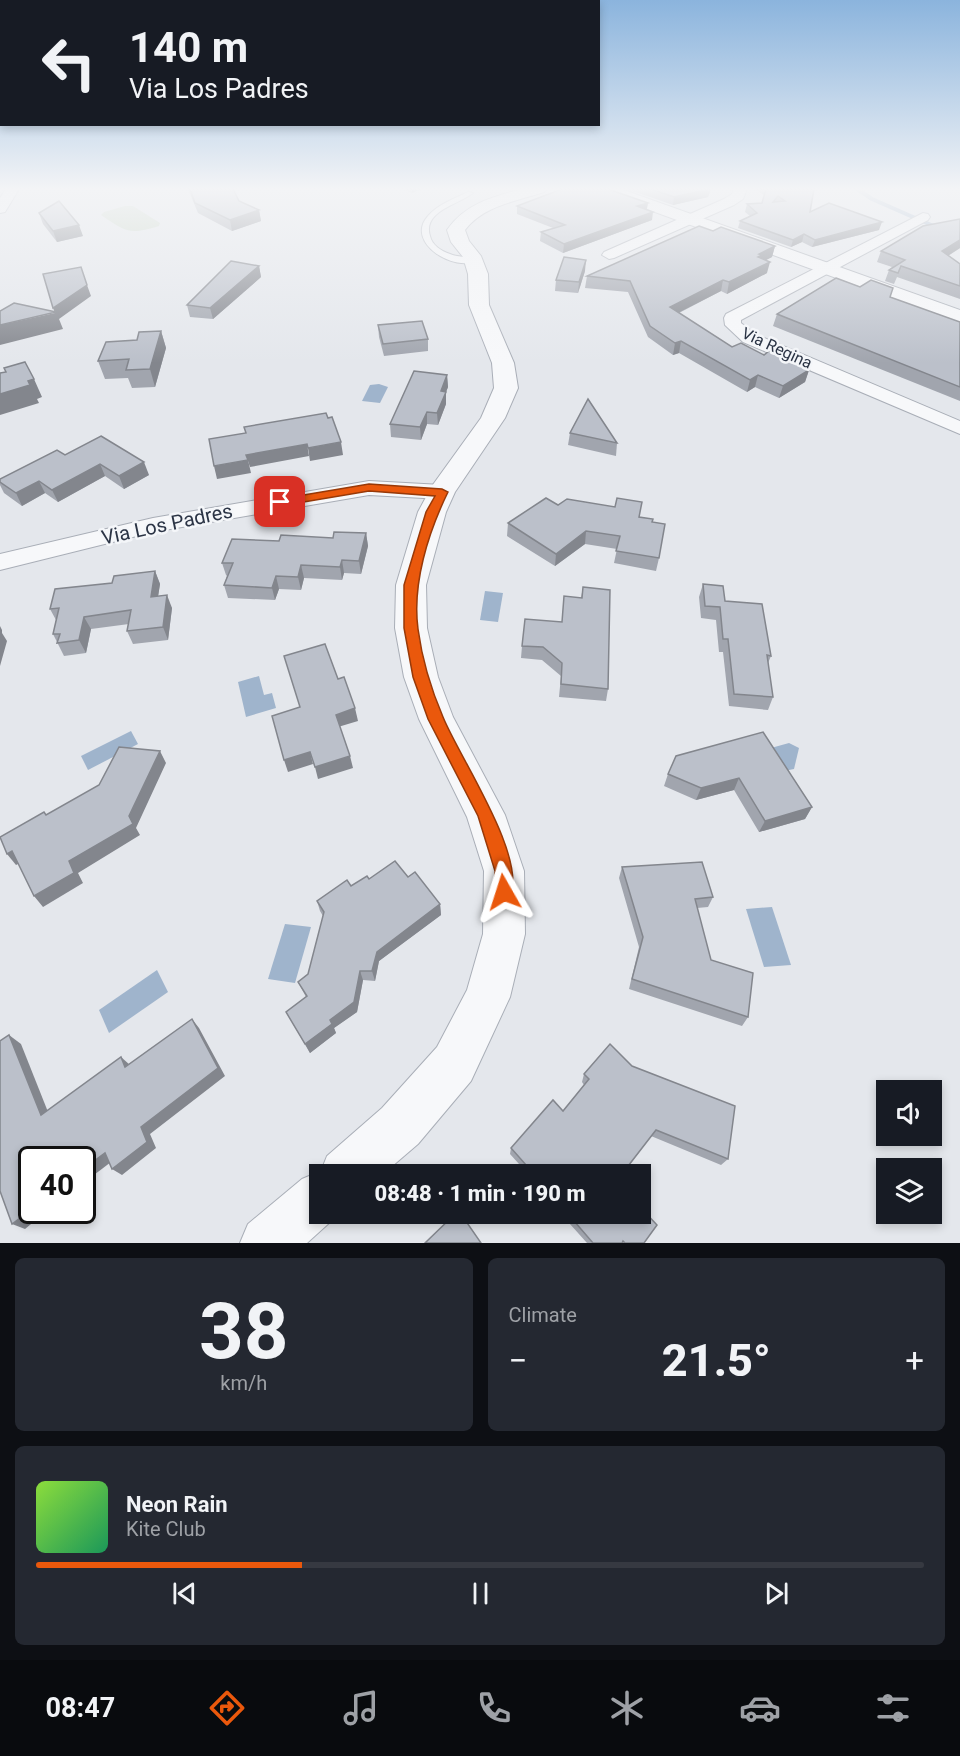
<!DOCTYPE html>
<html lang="en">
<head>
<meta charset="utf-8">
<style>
  body { margin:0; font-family:Roboto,sans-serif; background:#242831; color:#f1f3f6; height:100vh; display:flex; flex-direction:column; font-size:22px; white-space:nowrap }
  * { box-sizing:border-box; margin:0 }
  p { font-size:20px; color:#9ea1a6 }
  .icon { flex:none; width:33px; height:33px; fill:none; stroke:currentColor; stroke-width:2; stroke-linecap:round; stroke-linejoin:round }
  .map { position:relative; height:1243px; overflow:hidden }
  .side { display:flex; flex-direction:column; gap:15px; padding:15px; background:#0d0f14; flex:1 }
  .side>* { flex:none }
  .hud { position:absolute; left:0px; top:0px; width:600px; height:126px; box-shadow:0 3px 9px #0003; background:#171b24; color:#f1f3f6; overflow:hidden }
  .buttons { position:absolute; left:876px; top:1080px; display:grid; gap:12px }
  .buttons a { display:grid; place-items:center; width:66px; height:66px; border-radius:0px; background:#171b24; box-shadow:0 3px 9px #0003; font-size:30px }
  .speed { position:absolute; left:18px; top:1146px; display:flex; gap:12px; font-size:30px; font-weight:700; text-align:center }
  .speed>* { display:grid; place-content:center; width:78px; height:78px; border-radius:50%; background:#171b24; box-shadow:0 3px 9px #0003; line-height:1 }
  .speed .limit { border:3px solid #111; border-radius:9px; background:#fff; color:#111 }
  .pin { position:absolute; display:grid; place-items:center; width:51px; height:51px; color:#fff; margin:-26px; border-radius:12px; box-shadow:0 3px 9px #0006 }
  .me { position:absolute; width:66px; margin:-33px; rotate:354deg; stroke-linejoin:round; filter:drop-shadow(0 0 4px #0008) }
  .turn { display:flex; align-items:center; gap:21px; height:126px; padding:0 30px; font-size:27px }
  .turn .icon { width:78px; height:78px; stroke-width:2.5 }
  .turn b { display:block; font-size:42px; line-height:51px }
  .big { font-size:45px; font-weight:800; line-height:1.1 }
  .side .widget { flex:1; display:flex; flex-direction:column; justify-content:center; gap:9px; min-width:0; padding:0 21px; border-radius:9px; background:#242831 }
  .side .dial { align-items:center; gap:0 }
  .dial b { font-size:78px; line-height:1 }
  .song { display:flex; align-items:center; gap:18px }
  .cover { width:72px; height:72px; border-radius:9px; background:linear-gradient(135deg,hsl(90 70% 55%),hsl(150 70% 35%)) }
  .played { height:6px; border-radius:3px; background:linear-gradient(90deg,#ea580c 30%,#363941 30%) }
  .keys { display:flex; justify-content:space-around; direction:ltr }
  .heat { display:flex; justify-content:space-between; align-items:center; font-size:33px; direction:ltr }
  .side .tiles { flex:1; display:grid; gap:15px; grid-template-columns:1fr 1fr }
  .widget:last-child { grid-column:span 2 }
  .trip { position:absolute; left:309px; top:1164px; width:342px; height:60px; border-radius:0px; background:#171b24; box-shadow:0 3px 9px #0003; font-weight:800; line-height:60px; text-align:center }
  .tabs { display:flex; height:96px; justify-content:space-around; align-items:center; background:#090b0e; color:#9ea1a6 }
  .tabs .icon { width:42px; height:42px }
  .tabs .on { color:#ea580c }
  .tabs b { font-size:27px; color:#f1f3f6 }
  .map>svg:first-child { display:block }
  .green { fill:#c9d6c5 }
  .water { fill:#9fb4cc }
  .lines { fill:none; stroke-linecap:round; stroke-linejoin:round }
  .stream { stroke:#9fb4cc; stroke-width:4 }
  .service-casing { stroke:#a9aeb7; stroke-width:2 }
  .minor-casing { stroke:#a9aeb7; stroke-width:2 }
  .tertiary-casing { stroke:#a9aeb7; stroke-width:2 }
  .service { fill:#f7f8fa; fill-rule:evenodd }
  .minor { fill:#f7f8fa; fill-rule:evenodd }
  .tertiary { fill:#f7f8fa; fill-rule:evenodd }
  .wall { fill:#a1a5ae }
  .shaded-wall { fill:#83868d }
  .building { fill:#bbc0ca; stroke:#83868d; stroke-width:1.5; fill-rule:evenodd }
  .route { fill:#ea580c; stroke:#983908; stroke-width:1.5 }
  .labels { text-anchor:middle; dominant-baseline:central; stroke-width:5; stroke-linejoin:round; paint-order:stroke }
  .far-street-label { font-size:16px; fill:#2b3445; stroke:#f4f6f9 }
  .street-label { font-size:20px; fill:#2b3445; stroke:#f4f6f9 }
</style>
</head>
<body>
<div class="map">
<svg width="960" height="1243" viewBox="0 0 960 1243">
  <rect width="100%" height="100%" fill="#e4e7ec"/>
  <path class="green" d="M125,206H133L160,223L159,226C129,235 126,232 101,215L104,212Z"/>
  <g class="water">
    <path d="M379,384L388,387L380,403L362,401L370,385Z"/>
    <path d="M485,591L503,593L498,622L480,620Z"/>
    <path d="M259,676L264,695L272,693L276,708L246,717L238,682Z"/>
    <path d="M131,731L138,744L88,770L81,756Z"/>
    <path d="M789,743L799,748L794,769L784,771L771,748Z"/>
    <path d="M772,907L791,965L764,967L746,909Z"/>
    <path d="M285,924L311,927L295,983L268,979Z"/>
    <path d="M157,970L168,992L109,1033L99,1010Z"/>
  </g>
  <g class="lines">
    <path class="stream" d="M857,189L872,199L938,228"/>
    <defs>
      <path id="service" d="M468,192L473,193C460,204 422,211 430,236C432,245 441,251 450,254C459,258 470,256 477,260C456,273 404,243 428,216C438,204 454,199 468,192Z"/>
      <g id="minor">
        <path d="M6,189H19L5,212L0,213V198Z"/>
        <path d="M734,189H747L743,199L734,205L614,258L609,259L602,255L604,252L724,199L732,194Z"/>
        <path d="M923,213L928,214L930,217L928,220L741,320V323L755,334L960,421V434L743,342L725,325L724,318L726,314Z"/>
        <path d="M369,481L442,485L450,487L453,492L450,497L442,499L369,495L153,532L0,570V554L153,518Z"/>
      </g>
      <g id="tertiary">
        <path d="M522,189H546L544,192C517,201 482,206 465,230L469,241L481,256L488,274L489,305L514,363L518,388L505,418L455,492L446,512L426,585L427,628L438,677L453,717L505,815L524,871L525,934L510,997L471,1081L418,1144L383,1174H320V1214H339L307,1243H240L248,1224L302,1179L321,1171L327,1156L382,1108L437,1047L467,990L483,934L484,871L467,817L419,719L404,677L395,628L396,585L418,512L432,486L481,418L494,388L492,363L469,305L468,274L463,257L451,242L447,230C465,204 492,197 522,189Z"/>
        <path d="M598,189H621L960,310V323L600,192Z"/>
      </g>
    </defs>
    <use href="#service" class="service-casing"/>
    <use href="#minor" class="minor-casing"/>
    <use href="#tertiary" class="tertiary-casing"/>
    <use href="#service" class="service"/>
    <use href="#minor" class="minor"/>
    <use href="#tertiary" class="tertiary"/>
  </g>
  <g class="wall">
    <path d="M188,189H233L239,201L259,210L261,221L232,231L198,213Z"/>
    <path d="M403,189H421L412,193Z"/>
    <path d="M627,189H711L708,197L673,205Z"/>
    <path d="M755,189H814L810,212L879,230L812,247L802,242L791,247L738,228L740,221L750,216L745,212L747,204L762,203L764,195Z"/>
    <path d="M648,203L647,209L652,220L563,253L540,241L541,232L553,228L517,214V206Z"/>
    <path d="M39,213L83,236L57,242L43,224Z"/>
    <path d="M960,219V248L948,256L960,264V299L897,277L894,284L885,281L889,270L892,267L877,262L881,251Z"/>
    <path d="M713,231L775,246L772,257L766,260L767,273L727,294L721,291L679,313L732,347L764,355L809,370L805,382L779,398L755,387L747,392L679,353L673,355L648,337L628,292L585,288L587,276Z"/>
    <path d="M259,266L261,277L213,319L190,317L187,305Z"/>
    <path d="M585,271L578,293L555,291L556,280Z"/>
    <path d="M890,297L960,322V401L773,326L777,314Z"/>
    <path d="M378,325L428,339V351L384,356L379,337Z"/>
    <path d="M161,331L166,348L155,387L132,388L128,378L105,379L98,361L137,340Z"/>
    <path d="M447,375L448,387L446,392V404L438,425L427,424L421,440L391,437L390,424Z"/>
    <path d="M570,433L617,443L616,456L568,445Z"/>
    <path d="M65,455L149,475L124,489L105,476L58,502L45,493L22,506L4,493L0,485V479Z"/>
    <path d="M558,505L639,517L652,522L659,558L656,571L614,563L617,549L585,544L555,566L507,536L508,523Z"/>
    <path d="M366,533L368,546L361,574L344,573L342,580L304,578L301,590L279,589L275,600L228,598L224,585L227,576L226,575L222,563L279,541L333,538Z"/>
    <path d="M155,571L160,584L158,596L172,608L168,640L133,644L127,631L129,624L91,629L86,653L64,656L53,634L56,620L50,609L112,583Z"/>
    <path d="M703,584L725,601L771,656L768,663L773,697L768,710L729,706L723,652H719L716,620L701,618L699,597Z"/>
    <path d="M583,587L608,689L606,701L559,697L561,676L542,660L521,658L522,646L562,622L564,596L581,598Z"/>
    <path d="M763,732L812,807L805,819L759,832L734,790L696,800L664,786L668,774Z"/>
    <path d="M622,867L713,897L708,907L697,908L711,960L748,1017L742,1026L629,989L639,947L619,878Z"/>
    <path d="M408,877L440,904L441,915L379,961L375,981L363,980L357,1012L334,1028L336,1033L310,1053L286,1012L306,997L298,982L308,974L323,916L320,911L317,901L369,879Z"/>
    <path d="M584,1074L728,1159L721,1165L651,1136L625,1171L629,1174H528L510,1154L511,1148L563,1111L584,1085L582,1082Z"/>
    <path d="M642,1209L644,1243H587L561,1214H640Z"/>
  </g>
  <g class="shaded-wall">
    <path d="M412,189H421L412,193Z"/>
    <path d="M709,189H711L708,197L673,205L674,197Z"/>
    <path d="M648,203L646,211L637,206Z"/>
    <path d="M259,210L261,221L232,231L230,220Z"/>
    <path d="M653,212L652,220L563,253L564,244Z"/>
    <path d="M882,222L879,230L812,247L815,240Z"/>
    <path d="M79,225L83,236L57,242L53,231Z"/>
    <path d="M804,234L802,242L791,247L793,240Z"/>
    <path d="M960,240V248L938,262L942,251Z"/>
    <path d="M775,246L772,257L760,263L756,268L759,254Z"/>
    <path d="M586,260L585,271L578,293L579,282Z"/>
    <path d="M770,262L767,273L727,294L729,282Z"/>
    <path d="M259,266L261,277L213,319L210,308Z"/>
    <path d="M723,280L721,291L668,318L670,307Z"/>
    <path d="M87,285L91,296L59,319L63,329L0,345V325L55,313L53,308Z"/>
    <path d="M161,331L166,348L155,387L150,369Z"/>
    <path d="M681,341L679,353L673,355L675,343Z"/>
    <path d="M809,370L805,382L779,398L783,386Z"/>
    <path d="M447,375L448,387L446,392V404L438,425L437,413L441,391Z"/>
    <path d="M758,375L755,387L747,392L750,380Z"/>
    <path d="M34,379L42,397L37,399L39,403L0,415V394L28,381Z"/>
    <path d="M427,412V424L421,440L420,427Z"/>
    <path d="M341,442L343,455L310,461L308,448Z"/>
    <path d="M307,444L309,456L250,467L246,455Z"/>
    <path d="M248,460L251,473L217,479L214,466Z"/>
    <path d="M144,462L149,475L124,489L119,476Z"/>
    <path d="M100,464L105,476L58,502L52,490Z"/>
    <path d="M39,481L45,493L22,506L16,493Z"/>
    <path d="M586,531L585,544L555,566L556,554Z"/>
    <path d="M366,533L368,546L361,574L359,561Z"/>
    <path d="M342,560L344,573L342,580L340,567Z"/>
    <path d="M301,565L304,578L301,590L298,577Z"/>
    <path d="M155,571L160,584L156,610L151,597Z"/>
    <path d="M276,576L279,589L275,600L272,588Z"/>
    <path d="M167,595L172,608L168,640L163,627Z"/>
    <path d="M84,617L91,629L86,653L79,640Z"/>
    <path d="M0,626L2,630V633L7,641L0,666Z"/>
    <path d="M355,708L358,721L338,727L336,715Z"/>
    <path d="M160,751L166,763L136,828L140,835L78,873L83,883L43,907L34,896L69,861L129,816Z"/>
    <path d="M310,752L313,764L288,772L284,760Z"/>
    <path d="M350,756L353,768L318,779L315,767Z"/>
    <path d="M739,778L734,790L696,800L701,788Z"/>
    <path d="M812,807L805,819L759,832L765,821Z"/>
    <path d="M12,851L22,862L16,865L7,854Z"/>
    <path d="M440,904L441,915L379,961L375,981L372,971L377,952Z"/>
    <path d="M360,971L363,980L357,1012L334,1028L336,1033L310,1053L305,1044L330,1020Z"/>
    <path d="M192,1019L199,1028L225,1076L150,1134L156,1148L122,1175L112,1169L141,1127Z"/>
    <path d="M9,1035L21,1044L52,1122L41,1115Z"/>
    <path d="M121,1057L130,1065L125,1067Z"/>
    <path d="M105,1153L115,1159L82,1184V1170Z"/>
    <path d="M32,1209V1210H48L25,1229L12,1224Z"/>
  </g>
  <g class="building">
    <path d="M190,189H233L239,201L259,210L230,220L195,203Z"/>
    <path d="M562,189H608L648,203L637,206L653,212L564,244L541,232L565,225L517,206Z"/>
    <path d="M651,189H709L674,197Z"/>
    <path d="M766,189H814L810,212L829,203L882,222L815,240L804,234L793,240L740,221L757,213L747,204L762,203ZM778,196L785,201L773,202Z"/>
    <path d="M59,201L79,225L53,231L39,213Z"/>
    <path d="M960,219V240L942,251L960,264V286L901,266L898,273L889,270L905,260L881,251L923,226Z"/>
    <path d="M699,226L713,231L721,227L775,246L759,254L762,255L758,257L770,262L729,282L723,280L670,307L732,347L741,343L764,355L769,351L809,370L783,386L758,375L750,380L681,341L675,343L650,326L630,281L587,276Z"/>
    <path d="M564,257L586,260L579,282L556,280Z"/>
    <path d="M231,261L259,266L210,308L187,305Z"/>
    <path d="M81,267L87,285L53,308L43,274Z"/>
    <path d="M836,278L860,287L871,280L893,288L890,297L960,322V387L777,314Z"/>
    <path d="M14,303L56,312L0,325V311Z"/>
    <path d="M422,321L428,339L383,344L378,325Z"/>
    <path d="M161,331L150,369L126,370L129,359L98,361L106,342L137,340L139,332Z"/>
    <path d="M25,362L34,379L28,381L30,385L0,394V373L6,372L4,368Z"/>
    <path d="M414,371L447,375L441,391L446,392L437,413L427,412L420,427L390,424Z"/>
    <path d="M588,399L617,443L570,433Z"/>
    <path d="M326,413L328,418L332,417L341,442L308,448L307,444L246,455L248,460L214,466L209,439L246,433L244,427Z"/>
    <path d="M101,436L144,462L119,476L100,464L52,490L39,481L16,493L0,482V479L57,450L65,455Z"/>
    <path d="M546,498L558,505L567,499L615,507L617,498L642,502L639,517L653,519L652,522L665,524L659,558L616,551L620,536L586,531L556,554L508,523Z"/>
    <path d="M334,532L366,533L359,561L342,560L340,567L301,565L298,577L276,576L272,588L224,585L233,563H222L232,539L279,541L281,535L333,538Z"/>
    <path d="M155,571L151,597L167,595L163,627L127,631L131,610L84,617L79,640L57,643L60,634H53L59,608L50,609L55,589L112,583L114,576Z"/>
    <path d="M703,584L723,586L725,601L762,604L771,656L767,655L773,697L734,694L728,639H723L720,607L705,606Z"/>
    <path d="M583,587L610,590L608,689L561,684L562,663L543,647L522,646L525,619L562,622L564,596L582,598Z"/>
    <path d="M325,644L338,679L344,677L355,708L336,715L350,756L315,767L310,752L284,760L272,716L300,707L284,656Z"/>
    <path d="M763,732L812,807L765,821L739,778L701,788L668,774L676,756Z"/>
    <path d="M119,747L160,751L129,816L133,824L69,861L74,873L34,896L12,851L7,854L0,837L44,812L46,815L99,785Z"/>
    <path d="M395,861L408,877L415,872L440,904L377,952L372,971H360L354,1002L330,1020L332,1024L305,1044L286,1012L307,996L298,982L308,974L324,912L317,901L347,880L351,886L367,876L369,879Z"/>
    <path d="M702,862L713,897L695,899L711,960L753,973L748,1017L632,979L643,937L622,867Z"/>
    <path d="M192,1019L218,1068L141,1127L147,1142L112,1169L105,1153L82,1170V1160H32V1209L12,1224L0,1191V1041L9,1035L41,1115L121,1057L125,1067Z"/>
    <path d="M610,1044L632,1066L735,1106L728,1159L656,1130L625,1170L629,1174H534L511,1148L553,1100L563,1111L589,1079L584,1074Z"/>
    <path d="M640,1187L650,1197L642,1209L657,1225L644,1243H625L623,1241L622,1243H593L568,1214H640Z"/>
    <path d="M455,1214H461L481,1243H425Z"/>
  </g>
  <linearGradient id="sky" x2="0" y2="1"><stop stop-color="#8bb4dd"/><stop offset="0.52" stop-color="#f3f4f6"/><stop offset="1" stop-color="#f3f4f6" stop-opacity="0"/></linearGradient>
  <rect width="960" height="363" fill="url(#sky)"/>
  <path class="route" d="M369,484L442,489L448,492C428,533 412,584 418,629C422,659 431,689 443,717C459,757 528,857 510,898L504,901L498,898L495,892V871L478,816L428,719L413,677L404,628V585L426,512L435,496L369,491L280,506L274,502L280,499Z"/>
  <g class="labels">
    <g class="far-street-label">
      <text transform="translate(777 348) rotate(25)">Via Regina</text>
    </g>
    <g class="street-label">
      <text transform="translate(167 524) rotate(-12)">Via Los Padres</text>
    </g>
  </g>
</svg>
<div class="buttons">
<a><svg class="icon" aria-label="sound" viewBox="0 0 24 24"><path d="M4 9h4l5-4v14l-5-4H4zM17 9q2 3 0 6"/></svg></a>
<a><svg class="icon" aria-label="layers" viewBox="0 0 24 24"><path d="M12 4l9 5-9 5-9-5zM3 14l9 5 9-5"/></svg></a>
</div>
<div class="speed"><div class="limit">40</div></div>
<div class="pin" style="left:280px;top:502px;background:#d93025"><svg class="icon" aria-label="arrive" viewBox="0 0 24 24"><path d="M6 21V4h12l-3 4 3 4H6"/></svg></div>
<svg class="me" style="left:504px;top:892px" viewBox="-20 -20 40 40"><path d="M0-17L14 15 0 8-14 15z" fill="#ea580c" stroke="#fff" stroke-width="4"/></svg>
<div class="trip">08:48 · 1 min · 190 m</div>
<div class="hud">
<div class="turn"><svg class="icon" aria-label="left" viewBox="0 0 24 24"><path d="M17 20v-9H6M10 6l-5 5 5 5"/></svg><div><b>140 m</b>Via Los Padres</div></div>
</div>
</div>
<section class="side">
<div class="tiles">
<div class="widget dial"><b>38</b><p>km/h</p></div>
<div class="widget"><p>Climate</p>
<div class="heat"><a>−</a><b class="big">21.5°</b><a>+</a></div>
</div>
<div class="widget">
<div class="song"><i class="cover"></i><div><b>Neon Rain</b><p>Kite Club</p></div></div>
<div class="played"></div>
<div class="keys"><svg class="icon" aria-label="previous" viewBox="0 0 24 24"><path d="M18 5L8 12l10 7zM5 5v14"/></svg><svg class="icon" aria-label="pause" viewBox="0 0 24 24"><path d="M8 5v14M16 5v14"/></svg><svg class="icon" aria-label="next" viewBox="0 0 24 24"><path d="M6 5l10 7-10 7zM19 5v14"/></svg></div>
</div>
</div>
</section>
<nav class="tabs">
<b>08:47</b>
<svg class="icon on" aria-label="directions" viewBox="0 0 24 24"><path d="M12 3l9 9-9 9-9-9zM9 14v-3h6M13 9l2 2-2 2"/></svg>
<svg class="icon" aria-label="music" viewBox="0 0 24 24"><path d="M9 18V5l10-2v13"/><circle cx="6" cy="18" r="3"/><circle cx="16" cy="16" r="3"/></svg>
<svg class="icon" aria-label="phone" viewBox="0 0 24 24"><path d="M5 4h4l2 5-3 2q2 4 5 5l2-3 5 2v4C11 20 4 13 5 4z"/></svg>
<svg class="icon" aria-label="climate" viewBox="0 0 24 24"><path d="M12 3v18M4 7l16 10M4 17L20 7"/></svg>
<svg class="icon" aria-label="car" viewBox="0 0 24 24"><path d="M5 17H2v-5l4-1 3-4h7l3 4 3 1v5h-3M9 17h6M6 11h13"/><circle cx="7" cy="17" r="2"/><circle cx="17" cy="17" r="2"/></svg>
<svg class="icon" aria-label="filters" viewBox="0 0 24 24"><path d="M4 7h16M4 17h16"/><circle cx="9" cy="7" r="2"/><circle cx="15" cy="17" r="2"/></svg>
</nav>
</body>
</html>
